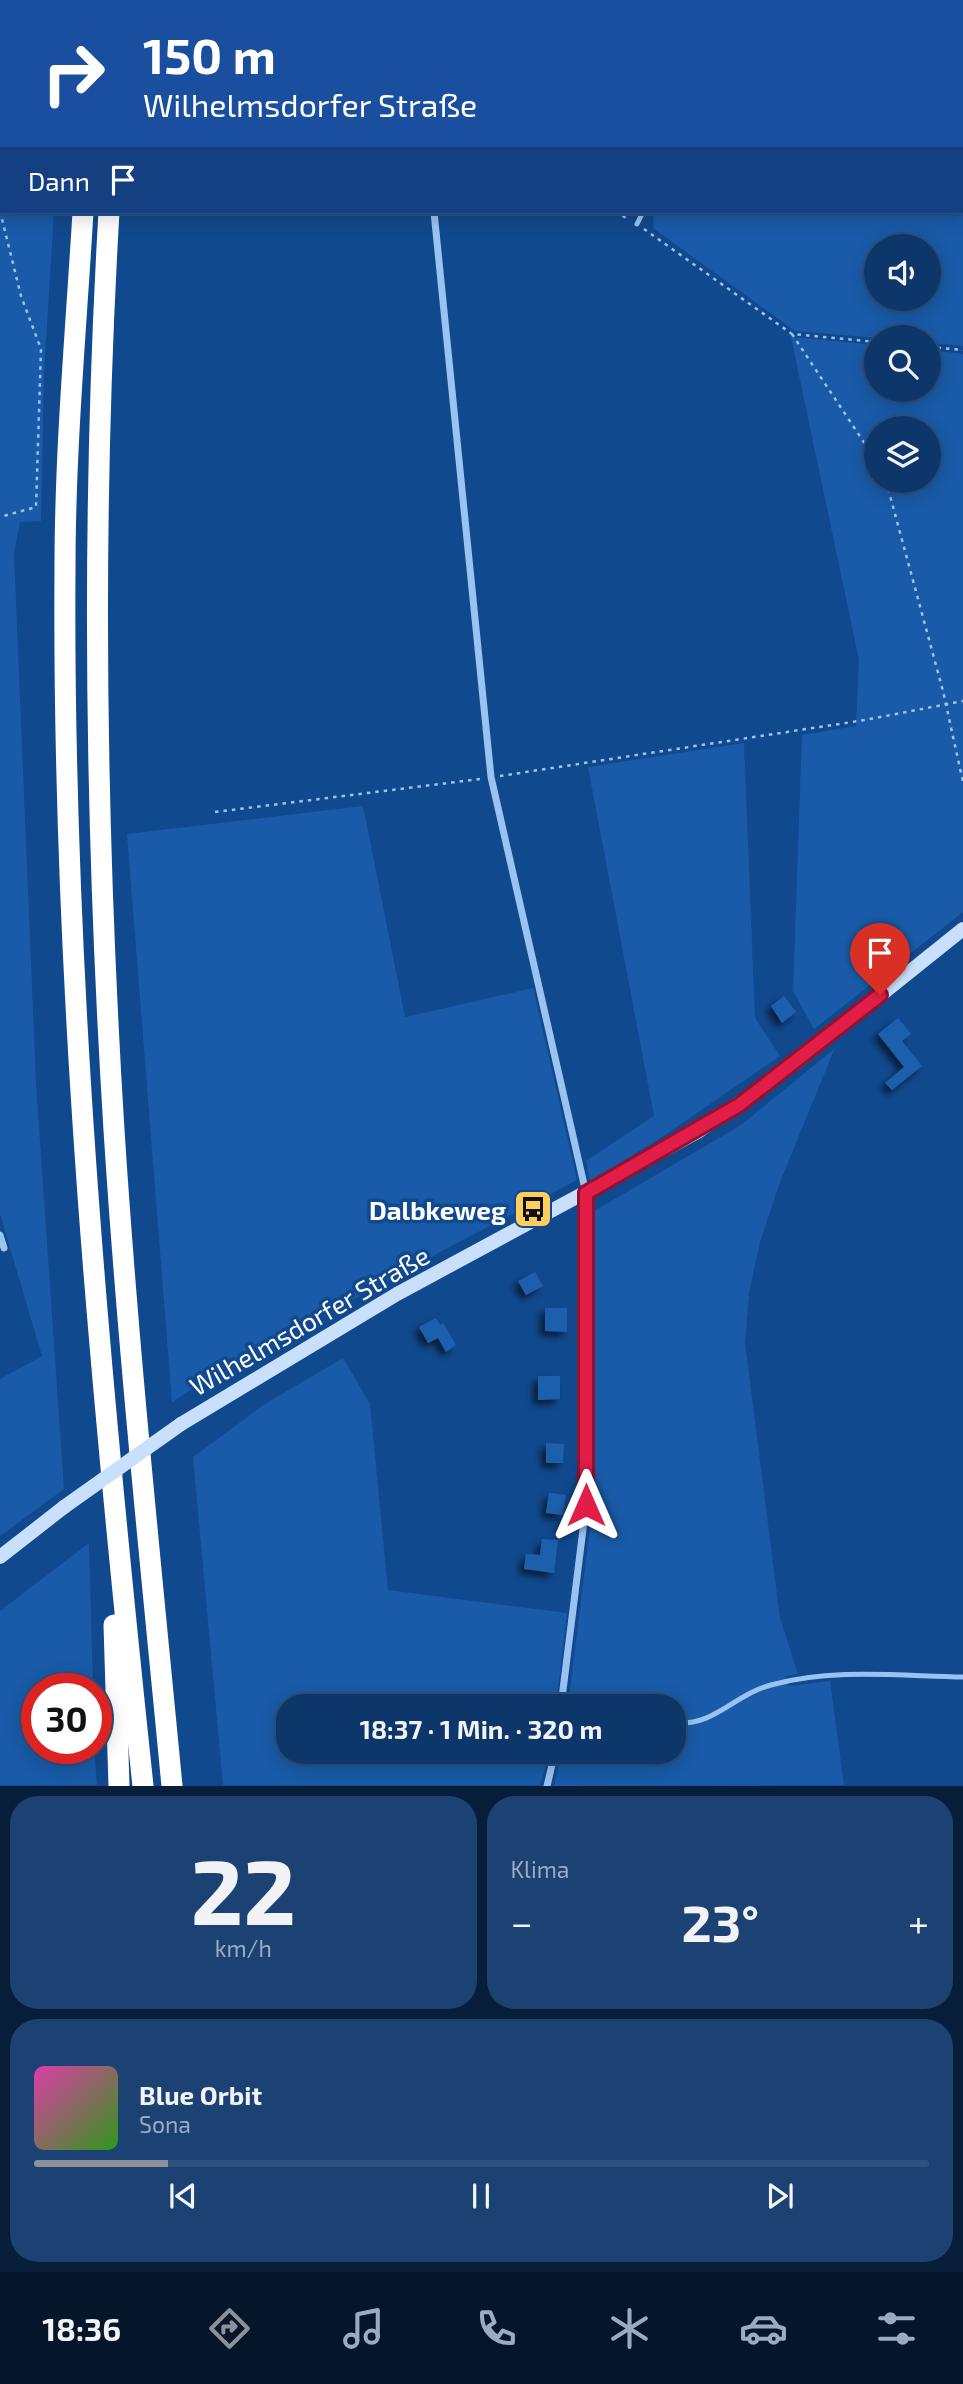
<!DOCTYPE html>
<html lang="de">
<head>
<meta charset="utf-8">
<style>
  body { margin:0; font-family:"Exo 2",sans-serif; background:#1b4272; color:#f1f3f6; height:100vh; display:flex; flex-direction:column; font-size:26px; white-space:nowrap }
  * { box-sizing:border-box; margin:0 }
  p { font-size:23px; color:#9aacc1 }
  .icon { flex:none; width:38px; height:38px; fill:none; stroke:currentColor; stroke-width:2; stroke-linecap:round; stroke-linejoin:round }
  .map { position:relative; height:1786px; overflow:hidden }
  .sheet { display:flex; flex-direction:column; gap:10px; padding:10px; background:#071e3a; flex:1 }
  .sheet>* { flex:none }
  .guide { position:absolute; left:0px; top:0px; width:964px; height:214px; box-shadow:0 4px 18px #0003,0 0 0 2px #2d517e; background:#1a4fa0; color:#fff; overflow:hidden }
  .controls { position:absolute; left:864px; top:234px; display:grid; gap:14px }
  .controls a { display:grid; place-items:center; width:77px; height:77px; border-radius:50%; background:#0d376a; box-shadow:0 4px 18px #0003,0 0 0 2px #2d517e; font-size:35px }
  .speed { position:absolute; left:21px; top:1673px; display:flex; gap:14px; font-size:35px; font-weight:700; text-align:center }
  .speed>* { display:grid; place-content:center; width:91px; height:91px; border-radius:50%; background:#0d376a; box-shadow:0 4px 18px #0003,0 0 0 2px #2d517e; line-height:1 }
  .speed .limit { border:10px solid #d22; background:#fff; color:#111 }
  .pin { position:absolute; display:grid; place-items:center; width:60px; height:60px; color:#fff; margin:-72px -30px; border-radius:50% 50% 50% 0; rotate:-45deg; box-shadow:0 0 7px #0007 }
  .pin .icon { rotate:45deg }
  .me { position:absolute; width:77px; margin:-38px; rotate:0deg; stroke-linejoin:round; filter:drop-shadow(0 0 5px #0008) }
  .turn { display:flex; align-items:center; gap:24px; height:147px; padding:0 28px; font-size:32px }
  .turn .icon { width:91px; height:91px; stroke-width:2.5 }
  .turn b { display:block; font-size:49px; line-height:60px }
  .then { display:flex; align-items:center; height:66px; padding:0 28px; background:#0003; gap:14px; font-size:26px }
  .big { font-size:52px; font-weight:700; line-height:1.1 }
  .sheet .widget { flex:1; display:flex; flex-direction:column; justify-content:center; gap:10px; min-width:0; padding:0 24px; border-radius:28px; background:#1b4272 }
  .sheet .dial { align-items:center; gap:0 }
  .dial b { font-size:91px; line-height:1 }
  .song { display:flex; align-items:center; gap:21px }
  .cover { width:84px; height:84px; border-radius:10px; background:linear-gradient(135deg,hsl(320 70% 55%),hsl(110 70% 35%)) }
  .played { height:7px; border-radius:4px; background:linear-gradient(90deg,#8c9099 15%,#2d517e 15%) }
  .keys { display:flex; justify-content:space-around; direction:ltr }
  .heat { display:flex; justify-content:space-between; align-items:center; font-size:38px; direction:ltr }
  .sheet .tiles { flex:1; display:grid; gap:10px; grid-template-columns:1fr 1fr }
  .widget:last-child { grid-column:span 2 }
  .trip { position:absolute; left:276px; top:1694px; width:410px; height:70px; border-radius:28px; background:#0d376a; box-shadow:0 4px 18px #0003,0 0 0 2px #2d517e; font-weight:700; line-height:70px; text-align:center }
  .menu { display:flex; height:112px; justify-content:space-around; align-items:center; background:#05162a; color:#9aacc1 }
  .menu .icon { width:49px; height:49px }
  .menu .selected { color:#8c9099 }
  .menu b { font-size:32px; color:#f1f3f6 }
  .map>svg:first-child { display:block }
  .green { fill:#195ba8; fill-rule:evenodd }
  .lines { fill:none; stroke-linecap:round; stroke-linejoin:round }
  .stream { stroke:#8bbef5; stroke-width:4.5 }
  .building { fill:#1f60ad; filter:url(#shadow) }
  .path { stroke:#9ac3f2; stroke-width:2.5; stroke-dasharray:3.5 5; stroke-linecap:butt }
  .lane { stroke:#9ac3f2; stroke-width:5 }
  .street { stroke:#9ac3f2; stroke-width:7 }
  .secondary { stroke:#c9e0fc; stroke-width:14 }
  .highway { stroke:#fff; stroke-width:21 }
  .secondary-bridge { stroke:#c9e0fc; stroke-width:14 }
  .route-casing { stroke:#92132f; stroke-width:18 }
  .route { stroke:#e11d48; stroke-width:12 }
  .labels { text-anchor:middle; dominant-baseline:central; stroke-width:7; stroke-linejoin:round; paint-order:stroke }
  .poi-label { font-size:26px; font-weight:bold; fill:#fff; stroke:#11498e; text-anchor:end }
  .street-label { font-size:26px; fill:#fff; stroke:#11498e }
</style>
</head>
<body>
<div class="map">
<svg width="963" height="1786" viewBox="0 0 963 1786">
  <defs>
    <filter id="shadow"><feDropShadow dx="-5" dy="5" stdDeviation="3.5" flood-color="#0009"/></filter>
  </defs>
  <rect width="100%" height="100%" fill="#11498e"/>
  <g class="green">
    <path d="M0,0H73L2,2L0,126Z"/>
    <path d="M157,0H459L468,2H157Z"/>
    <path d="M669,0H963V346L929,343V338H877L795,331L653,228L654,212H962V2ZM877,247H929V299H877Z"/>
    <path d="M0,136L2,212H54L44,372L41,521L20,522L14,554L36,1083L64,1489L0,1536V1379L42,1356L0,1214Z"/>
    <path d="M791,337L877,345V390H929V350L963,354V912L814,1029L793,991L802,735L856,726L859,660ZM877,429H929V481H877Z"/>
    <path d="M744,743L755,1018L780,1056L656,1141L590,1181L586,1161L654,1116L588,767Z"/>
    <path d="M363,806L405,1017L533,988L577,1180L440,1252L407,1273L259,1346L172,1402L127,834Z"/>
    <path d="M844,1041L834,1050L780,1182L760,1242L749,1293L745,1343L780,1618L798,1674L785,1676L789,1686L830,1681L844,1785L554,1786L562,1752H674V1706H568L593,1504V1215L596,1210L741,1125Z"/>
    <path d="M343,1358L370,1404L388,1590L567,1613L556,1706H289V1752H550L540,1785H223L193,1457L265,1404Z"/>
    <path d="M89,1543L93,1689H37V1748H94L97,1785H0V1611Z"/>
  </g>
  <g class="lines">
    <path class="stream" d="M677,2V0"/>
  </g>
  <g class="building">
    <path d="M784,996L796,1012L782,1023L771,1006Z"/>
    <path d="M898,1018L911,1034L902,1041L922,1066L892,1090L885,1083L904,1067L878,1034Z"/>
    <path d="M535,1272L543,1286L526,1295L518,1281Z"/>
    <path d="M545,1308H567V1332L545,1331Z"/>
    <path d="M436,1318L440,1325L443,1323L456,1345L446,1352L438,1338L428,1343L419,1327Z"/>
    <path d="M538,1376H560V1399L538,1400Z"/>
    <path d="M546,1443L564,1444L563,1463H546Z"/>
    <path d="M549,1493L566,1495L563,1515L546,1513Z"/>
    <path d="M542,1539L558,1540L554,1573L524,1569L526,1554L540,1555Z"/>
  </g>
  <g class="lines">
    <g class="path">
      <path d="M0,132L2,131"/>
      <path d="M0,211L21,296L41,349L36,507L0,517"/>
      <path d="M615,212L630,220"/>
      <path d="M644,229L792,334L877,342"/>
      <path d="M792,334L877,462"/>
      <path d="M929,347L963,350"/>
      <path d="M886,481L943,691L963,782"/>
      <path d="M500,776L865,720L963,701"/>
      <path d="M215,812L480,779"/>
    </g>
    <g class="lane">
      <path d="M665,2V0"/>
      <path d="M637,224L643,212"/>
      <path d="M674,1723C716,1726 733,1695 771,1685C832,1668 900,1676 963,1677"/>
    </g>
    <g class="street">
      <path d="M434,212L491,777L586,1193V1505L561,1706"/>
      <path d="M0,1235L4,1248"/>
      <path d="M547,1786L555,1752"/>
    </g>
    <g class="secondary">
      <path d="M181,1424L397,1294L699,1131L797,1062L963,929"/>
      <path d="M0,1557L64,1507"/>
    </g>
    <g class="highway">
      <path d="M102,2L103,0"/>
      <path d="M128,2V0"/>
      <path d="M83,212C76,330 65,449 65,568C62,975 100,1381 143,1786"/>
      <path d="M109,212C91,518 95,825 114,1130C128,1349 151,1567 172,1786"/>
      <path d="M114,1625L119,1786"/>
    </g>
    <path class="secondary-bridge" d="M64,1507L181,1424"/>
  </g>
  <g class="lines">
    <defs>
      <path id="route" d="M586,1505V1193L739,1105L880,995"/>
    </defs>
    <use href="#route" class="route-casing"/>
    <use href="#route" class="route"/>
  </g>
  <defs>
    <symbol id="bus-square" viewBox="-11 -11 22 22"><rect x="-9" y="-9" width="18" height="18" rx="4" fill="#ffce5b" stroke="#11498e"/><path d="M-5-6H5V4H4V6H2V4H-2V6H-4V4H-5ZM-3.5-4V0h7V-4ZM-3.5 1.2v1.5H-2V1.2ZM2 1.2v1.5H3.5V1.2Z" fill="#111"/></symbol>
  </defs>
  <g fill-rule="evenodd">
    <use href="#bus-square" x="511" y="1187" width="44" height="44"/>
  </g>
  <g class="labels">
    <g class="poi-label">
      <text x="506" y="1209">Dalbkeweg</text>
    </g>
    <g class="street-label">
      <text transform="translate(309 1320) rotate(-30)">Wilhelmsdorfer Straße</text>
    </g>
  </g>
</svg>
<div class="controls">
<a><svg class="icon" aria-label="sound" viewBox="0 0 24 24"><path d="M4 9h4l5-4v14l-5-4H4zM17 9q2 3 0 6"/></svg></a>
<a><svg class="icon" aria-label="search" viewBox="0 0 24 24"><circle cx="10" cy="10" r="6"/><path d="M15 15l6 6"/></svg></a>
<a><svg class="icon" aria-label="layers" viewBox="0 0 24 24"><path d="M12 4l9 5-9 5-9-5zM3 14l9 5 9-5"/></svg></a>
</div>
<div class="speed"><div class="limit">30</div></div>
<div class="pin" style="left:880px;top:995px;background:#d93025"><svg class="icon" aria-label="arrive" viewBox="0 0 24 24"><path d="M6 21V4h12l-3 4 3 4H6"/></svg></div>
<svg class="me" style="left:586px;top:1505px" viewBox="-20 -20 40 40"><path d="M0-17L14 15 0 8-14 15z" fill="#e11d48" stroke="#fff" stroke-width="4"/></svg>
<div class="trip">18:37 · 1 Min. · 320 m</div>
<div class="guide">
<div class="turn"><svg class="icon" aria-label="right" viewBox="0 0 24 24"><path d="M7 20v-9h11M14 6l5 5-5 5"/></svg><div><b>150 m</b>Wilhelmsdorfer Straße</div></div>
<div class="then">Dann<svg class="icon" aria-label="arrive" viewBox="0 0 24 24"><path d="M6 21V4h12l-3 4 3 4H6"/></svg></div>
</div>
</div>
<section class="sheet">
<div class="tiles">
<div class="widget dial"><b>22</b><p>km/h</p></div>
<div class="widget"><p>Klima</p>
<div class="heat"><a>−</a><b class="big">23°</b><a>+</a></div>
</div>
<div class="widget">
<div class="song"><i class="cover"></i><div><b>Blue Orbit</b><p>Sona</p></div></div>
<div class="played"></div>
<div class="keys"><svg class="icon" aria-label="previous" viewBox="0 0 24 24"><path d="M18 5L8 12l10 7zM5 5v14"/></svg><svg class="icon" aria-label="pause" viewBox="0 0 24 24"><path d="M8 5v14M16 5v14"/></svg><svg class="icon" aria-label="next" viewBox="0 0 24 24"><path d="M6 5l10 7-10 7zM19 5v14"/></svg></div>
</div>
</div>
</section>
<nav class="menu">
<b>18:36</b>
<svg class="icon selected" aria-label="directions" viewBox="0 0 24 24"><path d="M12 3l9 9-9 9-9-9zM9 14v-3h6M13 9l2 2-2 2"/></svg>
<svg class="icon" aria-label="music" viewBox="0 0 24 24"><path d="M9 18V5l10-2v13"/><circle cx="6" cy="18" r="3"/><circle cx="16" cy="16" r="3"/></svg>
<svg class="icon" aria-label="phone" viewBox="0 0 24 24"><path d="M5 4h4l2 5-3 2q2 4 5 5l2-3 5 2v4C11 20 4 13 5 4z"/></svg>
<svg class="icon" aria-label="climate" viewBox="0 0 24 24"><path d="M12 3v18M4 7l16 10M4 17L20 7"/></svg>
<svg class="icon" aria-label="car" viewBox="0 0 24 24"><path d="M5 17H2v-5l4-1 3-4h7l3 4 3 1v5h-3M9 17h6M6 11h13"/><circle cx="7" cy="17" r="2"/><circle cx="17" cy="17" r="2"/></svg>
<svg class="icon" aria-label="filters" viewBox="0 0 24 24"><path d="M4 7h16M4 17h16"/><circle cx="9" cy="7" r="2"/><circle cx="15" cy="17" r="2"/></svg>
</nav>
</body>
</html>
